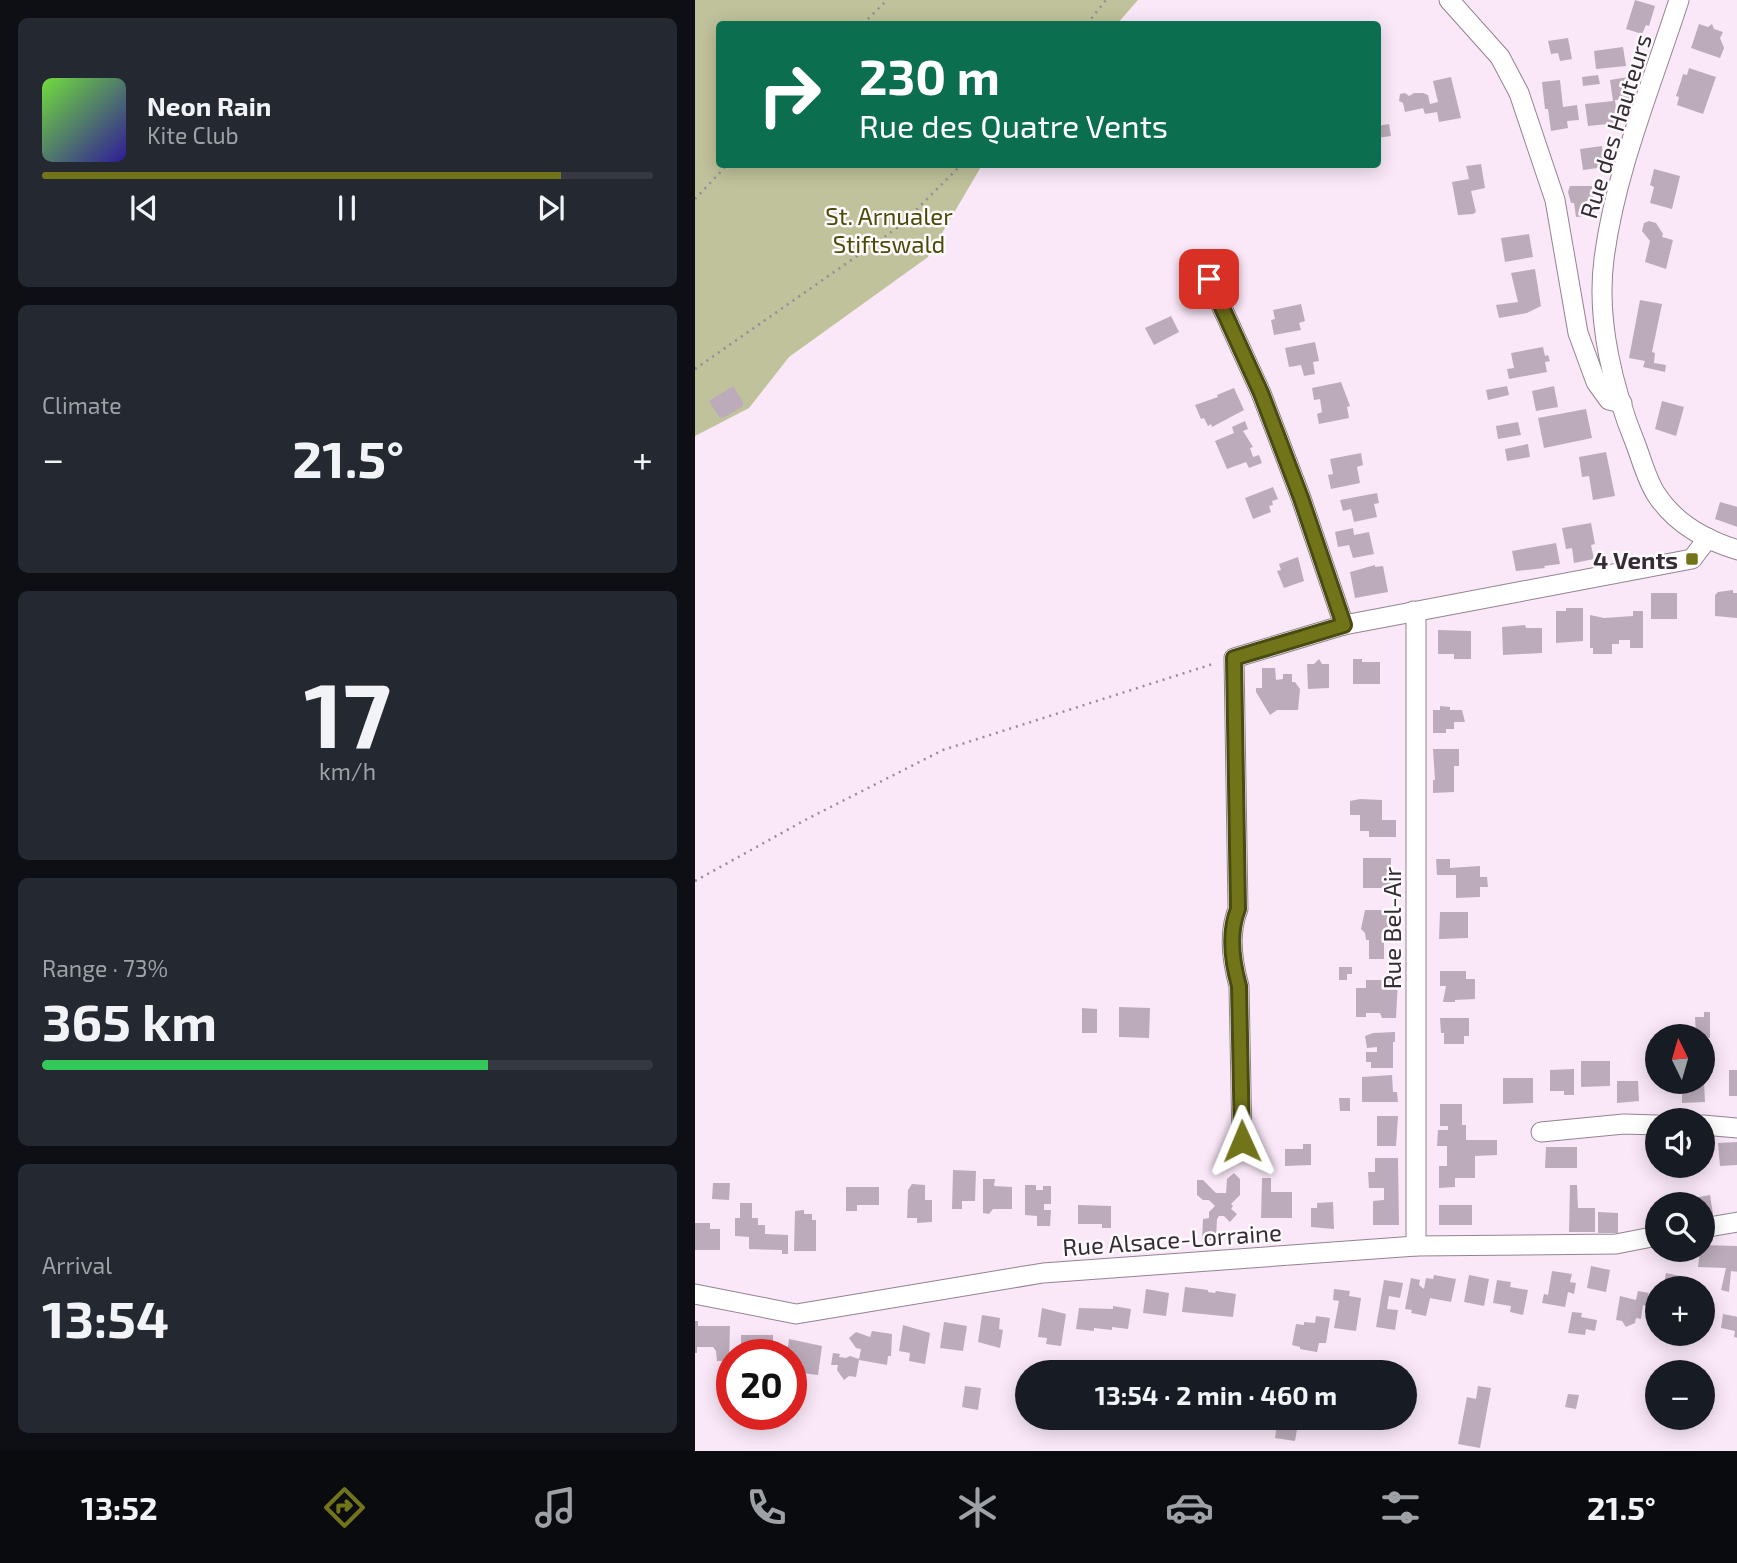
<!DOCTYPE html>
<html lang="en">
<head>
<meta charset="utf-8">
<style>
  body { margin:0; font-family:"Exo 2",sans-serif; background:#242831; color:#f1f3f6; height:100vh; display:flex; flex-direction:column; font-size:26px; white-space:nowrap }
  * { box-sizing:border-box; margin:0 }
  p { font-size:23px; color:#9ea1a6 }
  .icon { flex:none; width:38px; height:38px; fill:none; stroke:currentColor; stroke-width:2; stroke-linecap:round; stroke-linejoin:round }
  .map { position:relative; flex:1; overflow:hidden }
  .panel { display:flex; flex-direction:column; gap:18px; padding:18px; background:#0d0f14; width:695px }
  .panel>* { flex:none }
  .banner { position:absolute; left:21px; top:21px; width:665px; height:147px; border-radius:7px; box-shadow:0 4px 18px #0003; background:#0b6e4f; color:#fff; overflow:hidden }
  .needle { width:46px; rotate:355deg }
  .buttons { position:absolute; left:950px; top:1024px; display:grid; gap:14px }
  .buttons a { display:grid; place-items:center; width:70px; height:70px; border-radius:50%; background:#171b24; box-shadow:0 4px 18px #0003; font-size:35px }
  .speed { position:absolute; left:21px; top:1339px; display:flex; gap:14px; font-size:35px; font-weight:700; text-align:center }
  .speed>* { display:grid; place-content:center; width:91px; height:91px; border-radius:50%; background:#171b24; box-shadow:0 4px 18px #0003; line-height:1 }
  .speed .limit { border:10px solid #d22; background:#fff; color:#111 }
  .pin { position:absolute; display:grid; place-items:center; width:60px; height:60px; color:#fff; margin:-30px; border-radius:14px; box-shadow:0 4px 10px #0006 }
  .me { position:absolute; width:77px; margin:-38px; rotate:359deg; stroke-linejoin:round; filter:drop-shadow(0 0 5px #0008) }
  .turn { display:flex; align-items:center; gap:24px; height:147px; padding:0 28px; font-size:32px }
  .turn .icon { width:91px; height:91px; stroke-width:2.5 }
  .turn b { display:block; font-size:49px; line-height:60px }
  .big { font-size:52px; font-weight:700; line-height:1.1 }
  .panel .widget { flex:1; display:flex; flex-direction:column; justify-content:center; gap:10px; min-width:0; padding:0 24px; border-radius:10px; background:#242831 }
  .panel .dial { align-items:center; gap:0 }
  .dial b { font-size:91px; line-height:1 }
  .song { display:flex; align-items:center; gap:21px }
  .cover { width:84px; height:84px; border-radius:10px; background:linear-gradient(135deg,hsl(100 70% 55%),hsl(250 70% 35%)) }
  .played { height:7px; border-radius:4px; background:linear-gradient(90deg,#72741a 85%,#363941 85%) }
  .keys { display:flex; justify-content:space-around; direction:ltr }
  .heat { display:flex; justify-content:space-between; align-items:center; font-size:38px; direction:ltr }
  .charge { height:10px; border-radius:5px; background:linear-gradient(90deg,#34c759 73%,#363941 0) }
  .trip { position:absolute; left:320px; top:1360px; width:402px; height:70px; border-radius:35px; background:#171b24; box-shadow:0 4px 18px #0003; font-weight:700; line-height:70px; text-align:center }
  .menu { display:flex; height:112px; justify-content:space-around; align-items:center; background:#090b0e; color:#9ea1a6 }
  .menu .icon { width:49px; height:49px }
  .menu .active { color:#72741a }
  .menu b { font-size:32px; color:#f1f3f6 }
  main { display:flex; flex:1; min-height:0 }
  .map>svg:first-child { display:block }
  .green { fill:#bfc29a }
  .building { fill:#bcacbb }
  .lines { fill:none; stroke-linecap:round; stroke-linejoin:round }
  .minor-casing { stroke:#938391; stroke-width:21 }
  .path { stroke:#988c97; stroke-width:2.5; stroke-dasharray:2 5; stroke-linecap:butt }
  .minor { stroke:#fff; stroke-width:19 }
  .route-casing { stroke:#4a4b11; stroke-width:18 }
  .route { stroke:#72741a; stroke-width:12 }
  .poi-dot { fill:#72741a; stroke:#fefafd; stroke-width:2.5 }
  .labels { text-anchor:middle; dominant-baseline:central; stroke-width:5; stroke-linejoin:round; paint-order:stroke }
  .street-label { font-size:24px; fill:#342d33; stroke:#fefafd }
  .park-label { font-size:24px; fill:#4a4b06; stroke:#fefafd }
  .poi-label { font-size:24px; font-weight:bold; fill:#342d33; stroke:#fefafd; text-anchor:end }
</style>
</head>
<body>
<main>
<section class="panel">
<div class="widget">
<div class="song"><i class="cover"></i><div><b>Neon Rain</b><p>Kite Club</p></div></div>
<div class="played"></div>
<div class="keys"><svg class="icon" aria-label="previous" viewBox="0 0 24 24"><path d="M18 5L8 12l10 7zM5 5v14"/></svg><svg class="icon" aria-label="pause" viewBox="0 0 24 24"><path d="M8 5v14M16 5v14"/></svg><svg class="icon" aria-label="next" viewBox="0 0 24 24"><path d="M6 5l10 7-10 7zM19 5v14"/></svg></div>
</div>
<div class="widget"><p>Climate</p>
<div class="heat"><a>−</a><b class="big">21.5°</b><a>+</a></div>
</div>
<div class="widget dial"><b>17</b><p>km/h</p></div>
<div class="widget"><p>Range · 73%</p><b class="big">365 km</b><div class="charge"></div></div>
<div class="widget"><p>Arrival</p><b class="big">13:54</b></div>
</section>
<div class="map">
<svg width="1043" height="1451" viewBox="0 0 1043 1451">
  <rect width="100%" height="100%" fill="#fae8f8"/>
  <path class="green" d="M0,0H443L422,24H24V164L287,165L233,257L94,357L54,408L0,436Z"/>
  <g class="building">
    <path d="M940,0L960,6L954,26L951,25L947,34L931,29Z"/>
    <path d="M1004,24L1013,27L1017,24L1019,29L1028,32L1025,38L1029,48L1025,58L996,48Z"/>
    <path d="M873,38L877,59L865,61L863,53L856,54L853,41Z"/>
    <path d="M928,47L931,66L901,69L899,51Z"/>
    <path d="M994,68L1021,77L1008,114L982,105L984,97L981,96L986,81L988,74L992,75Z"/>
    <path d="M903,75L905,84L888,86L887,77Z"/>
    <path d="M756,77L766,118L744,122L742,112L730,114L728,108L710,112L708,103L704,101L705,94L710,93L714,96L719,93H728L733,95L735,104L743,102L738,81Z"/>
    <path d="M933,77L936,99L920,100L923,123L893,126L890,104L918,101L915,80Z"/>
    <path d="M865,80L868,107L882,105L884,120L872,121L873,128L856,131L853,109H850L847,82Z"/>
    <path d="M694,124L696,136L682,138V126Z"/>
    <path d="M907,146L910,167L888,170L885,149Z"/>
    <path d="M786,164L790,188L776,191L781,212L778,214L763,215L757,182L774,179L771,166Z"/>
    <path d="M959,169L985,176L977,209L955,203L959,187L955,185Z"/>
    <path d="M875,186H897L900,215L881,217L879,203H876L873,192Z"/>
    <path d="M954,221L961,223L968,234L967,237L978,240L971,269L950,262L955,241L947,231L949,223Z"/>
    <path d="M834,234L838,257L810,262L806,238Z"/>
    <path d="M840,269L846,306L832,313L804,318L801,305L823,302L816,273Z"/>
    <path d="M945,300L967,304L957,352L960,353L959,363L971,365L970,372L948,367L950,361L934,358Z"/>
    <path d="M606,304L610,321L604,323L606,330L579,335L576,320L580,319L578,310Z"/>
    <path d="M476,316L484,332L459,345L450,328Z"/>
    <path d="M620,342L624,361L618,362L620,374L609,376L606,365L594,367L590,348Z"/>
    <path d="M848,347L850,356L853,355L855,361L850,362L852,372L814,379L812,369L819,368L816,353Z"/>
    <path d="M646,382L655,406L652,407L654,418L624,424L622,414L627,412L625,399L619,400L617,388Z"/>
    <path d="M38,386L48,402V406L28,418L24,417L14,401Z"/>
    <path d="M812,386L814,395L793,400L791,390Z"/>
    <path d="M859,386L863,407L841,411L837,391Z"/>
    <path d="M539,388L549,410L517,427L516,424L513,426L509,418L506,419L500,405L523,397L522,395Z"/>
    <path d="M967,401L989,407L981,436L960,429Z"/>
    <path d="M891,409L897,438L849,448L843,418Z"/>
    <path d="M550,421L553,429L548,431L558,447L555,448L558,457L564,455L567,463L554,468L551,462L532,469L520,441L539,433L537,427Z"/>
    <path d="M823,422L826,435L803,439L801,426Z"/>
    <path d="M833,444L835,457L812,461L810,449Z"/>
    <path d="M911,452L920,496L898,500L894,476L887,477L884,457Z"/>
    <path d="M666,453L668,465L662,467L665,483L636,489L633,475L638,474L635,459Z"/>
    <path d="M578,487L583,499L577,501L578,505L574,506L576,512L558,519L550,498Z"/>
    <path d="M682,493L684,503L679,504L682,517L659,522L656,509L648,511L645,500Z"/>
    <path d="M1025,502L1043,507V527L1020,519Z"/>
    <path d="M896,523L900,544L896,545L899,559L879,563L877,548L871,549L867,528Z"/>
    <path d="M658,528L659,535L674,532L679,554L658,558L654,545L643,547L640,532Z"/>
    <path d="M861,543L865,564L849,566L850,568L821,571L817,551Z"/>
    <path d="M603,557L609,581L589,588L582,571L586,570L584,564Z"/>
    <path d="M680,565V567L688,566L693,592L660,598L655,572Z"/>
    <path d="M1038,590V593H1043V618L1020,616V595L1023,592Z"/>
    <rect x="956" y="593" width="26" height="26"/>
    <path d="M871,608H888V641L861,643V611H871Z"/>
    <path d="M938,611H948V648H935V640H924V644H917V654H898V648H895V615L909,618L938,616Z"/>
    <path d="M830,625L831,628H847V653L808,655L807,627Z"/>
    <path d="M743,630L776,631V659H759V654H743Z"/>
    <path d="M624,659L627,664H634V688L613,689L612,664H619Z"/>
    <path d="M658,659H667V662H685V684H658Z"/>
    <path d="M567,668H580L581,680L588,679V674H597V682H600L605,689L603,710H582L575,715L561,692V688H567Z"/>
    <path d="M745,706L755,707V710H767L770,722H759V729H751V733H738V710H745Z"/>
    <path d="M738,749H764V766H759V792L738,793V780H740Z"/>
    <path d="M665,799L687,800V820H701V837H674V831H665V815H655V801Z"/>
    <rect x="668" y="858" width="28" height="30"/>
    <path d="M741,859H755V868L785,866V877H792L793,887H785V897L761,898V875H742Z"/>
    <path d="M670,910H692L693,930L692,940H689V959H674V940H671L670,933L666,929Z"/>
    <path d="M745,912H773V938L744,939Z"/>
    <path d="M644,967H657V974H652V980H644Z"/>
    <path d="M745,971H771V979H780V999L760,1000V1002H748L751,986H745Z"/>
    <path d="M671,980H703L701,1018H687L685,1013H671V1017H661V988H671Z"/>
    <path d="M424,1007L455,1008L454,1038L424,1037Z"/>
    <path d="M387,1008L402,1009V1033H387Z"/>
    <path d="M1009,1012H1015V1038L1001,1036L1000,1017H1009Z"/>
    <path d="M745,1018H774V1036H769V1044H749V1033H746Z"/>
    <path d="M700,1032V1042H698V1068H676V1062H671V1052H682V1047L672,1048L670,1036L678,1033Z"/>
    <path d="M886,1061H915V1086L886,1087Z"/>
    <path d="M879,1069V1095H869V1091H855V1070Z"/>
    <rect x="1034" y="1070" width="9" height="26"/>
    <path d="M697,1075L698,1092H702L703,1102H667V1077Z"/>
    <path d="M808,1078H838V1103L808,1104Z"/>
    <path d="M922,1081H943L944,1101L922,1103Z"/>
    <path d="M987,1082H1009L1010,1102L987,1103Z"/>
    <path d="M644,1098H655V1111H645Z"/>
    <path d="M745,1104H767V1125H771V1140H802V1155L780,1156V1178H760V1187L744,1188V1166H752V1146H742L743,1130H753V1126H745Z"/>
    <path d="M682,1116H703L701,1146H682Z"/>
    <path d="M1043,1142V1165L1025,1166L1023,1143Z"/>
    <path d="M537,1143L551,1144V1158H538Z"/>
    <path d="M608,1144H616V1165L590,1166V1149H608Z"/>
    <path d="M851,1147H882V1168H850Z"/>
    <path d="M680,1158H703L704,1225H678V1201L689,1200V1188H674L673,1172H680Z"/>
    <path d="M258,1170L281,1171L280,1201H267V1209H257Z"/>
    <path d="M539,1173L545,1179V1195L536,1204L538,1206L536,1209L542,1214L535,1222L529,1216H524L522,1219L521,1240H507L508,1219L514,1218V1212L520,1206L514,1200H508L502,1195V1180H508L521,1193H531L532,1179Z"/>
    <path d="M567,1178H576V1192H597V1218H566Z"/>
    <path d="M288,1179H300L299,1186L317,1187V1209H298L294,1214L288,1213Z"/>
    <path d="M18,1183H35L34,1200L17,1199Z"/>
    <path d="M217,1184L230,1185V1200H237V1222L222,1223V1218H212L213,1190Z"/>
    <path d="M330,1185H341V1190H348V1186H356V1204H349V1210H356L355,1226H342V1216L330,1215Z"/>
    <path d="M875,1185H882L883,1208H900V1232H874Z"/>
    <path d="M151,1187H184V1205H162V1211H151Z"/>
    <path d="M992,1194L993,1199L1015,1195L1018,1214L1008,1216V1204H982V1195Z"/>
    <path d="M638,1202L639,1229L616,1227V1208H622V1203Z"/>
    <path d="M45,1203H57V1218H63V1225H70V1234L93,1235V1254H87V1250L54,1249V1237L40,1236V1218H45Z"/>
    <path d="M383,1205L416,1206V1228H407V1224H383Z"/>
    <rect x="744" y="1205" width="33" height="20"/>
    <path d="M109,1210V1214H117V1220H121V1251H99L100,1211Z"/>
    <path d="M903,1212L923,1213V1233H903Z"/>
    <path d="M0,1223H15V1229H25V1250H0Z"/>
    <path d="M1008,1245L1043,1246V1272L1036,1271L1034,1292L1026,1290L1031,1268L1003,1267L1005,1250H1008Z"/>
    <path d="M896,1266L915,1270L911,1292L892,1288Z"/>
    <path d="M857,1271L877,1274L875,1282L881,1283L879,1294L873,1292L870,1307L847,1303L849,1294L853,1295Z"/>
    <path d="M971,1273L999,1279L997,1288H968Z"/>
    <path d="M739,1275L761,1279L756,1302L735,1298L731,1316L716,1313L717,1310L710,1309L716,1278L725,1280L724,1285L729,1289L731,1278L738,1279Z"/>
    <path d="M774,1275L794,1279L789,1306L769,1302Z"/>
    <path d="M689,1280L708,1283L705,1298L694,1296L692,1309L703,1310L700,1330L681,1327Z"/>
    <path d="M802,1280L816,1282L815,1287L833,1290L828,1315L815,1312L816,1306L798,1303Z"/>
    <path d="M490,1287L513,1290V1292L520,1293L521,1291L541,1294L538,1317L487,1312Z"/>
    <path d="M451,1289L474,1293L471,1316L448,1313Z"/>
    <path d="M639,1289L655,1291L654,1296L666,1298L661,1331L639,1328L644,1301L638,1300Z"/>
    <path d="M943,1291L954,1293L951,1306L948,1305L946,1319L941,1318L940,1323L931,1327L927,1321L921,1320L925,1296L941,1300Z"/>
    <path d="M418,1306L436,1309L433,1329L417,1327V1330L399,1328V1331L381,1329L384,1308L418,1309Z"/>
    <path d="M347,1308L371,1314L366,1346L351,1344L352,1338L343,1337Z"/>
    <path d="M877,1312L887,1313L886,1317L902,1320L900,1331L891,1329L890,1335L873,1333Z"/>
    <path d="M1028,1314L1043,1317V1338L1039,1337L1040,1331L1026,1328Z"/>
    <path d="M287,1315L305,1318L304,1329L308,1330L305,1348L283,1342Z"/>
    <path d="M621,1316L635,1318L631,1343H624L622,1352L605,1349V1347L597,1345L601,1324L609,1325V1322L620,1323Z"/>
    <path d="M0,1321H3V1326H35L34,1361H22L21,1351L18,1347H2V1353H0Z"/>
    <path d="M249,1322L272,1326L268,1351L245,1348Z"/>
    <path d="M208,1325L235,1333L230,1364L214,1361L215,1353L204,1351Z"/>
    <path d="M177,1331L197,1334L196,1356H193L192,1365L164,1360L161,1377L154,1376L149,1380L142,1370L143,1365H136L138,1353L145,1354L144,1357L151,1358L155,1356L164,1359L166,1349L161,1348L154,1338L161,1332L175,1337Z"/>
    <rect x="46" y="1335" width="32" height="19"/>
    <path d="M94,1339L127,1346L123,1375L107,1373L108,1364L96,1363V1354H92Z"/>
    <path d="M423,1361L442,1364L441,1372H421Z"/>
    <path d="M270,1386L286,1388L283,1410L267,1407Z"/>
    <path d="M783,1386L796,1388L785,1448L763,1444L772,1397L781,1399Z"/>
    <path d="M873,1394L884,1395L881,1409L870,1407Z"/>
    <path d="M583,1418H604L600,1441L580,1438Z"/>
  </g>
  <g class="lines">
    <defs>
      <g id="minor">
        <path d="M754,0L805,57L824,93L860,200L883,333L901,382L914,400L927,403"/>
        <path d="M984,0C957,84 920,172 909,259C901,320 918,389 941,445C947,461 952,480 961,494C979,522 1010,540 1043,550"/>
        <path d="M514,279L566,393L606,498L649,625"/>
        <path d="M718,611L721,621V1246"/>
        <path d="M1008,1125L1043,1128"/>
        <path d="M846,1132L929,1124L962,1125"/>
        <path d="M547,1141L544,986C537,961 533,934 543,909L539,658L649,625L997,559L1013,538"/>
        <path d="M1008,1228L1043,1222"/>
        <path d="M0,1294L101,1314L348,1273L721,1246L921,1244L962,1236"/>
      </g>
    </defs>
    <use href="#minor" class="minor-casing"/>
    <g class="path">
      <path d="M168,24L192,0"/>
      <path d="M392,24L411,0"/>
      <path d="M0,199L33,164"/>
      <path d="M0,369L205,226L267,164"/>
      <path d="M0,881L112,819L248,750L521,663"/>
    </g>
    <use href="#minor" class="minor"/>
  </g>
  <g class="lines">
    <defs>
      <path id="route" d="M514,279L566,393L606,498L649,625L539,658L543,909C533,934 537,961 544,986L547,1141"/>
    </defs>
    <use href="#route" class="route-casing"/>
    <use href="#route" class="route"/>
  </g>
  <rect class="poi-dot" x="990" y="552" width="14" height="14" rx="3.5"/>
  <g class="labels">
    <g class="street-label">
      <text transform="translate(920 126) rotate(-73)">Rue des Hauteurs</text>
      <text transform="translate(696 928) rotate(-90)">Rue Bel-Air</text>
      <text transform="translate(477 1239) rotate(-4)">Rue Alsace-Lorraine</text>
    </g>
    <g class="park-label">
      <text x="194" y="215">St. Arnualer<tspan x="194" dy="28">Stiftswald</tspan></text>
    </g>
    <g class="poi-label">
      <text x="983" y="559">4 Vents</text>
    </g>
  </g>
</svg>
<div class="buttons">
<a><svg class="needle" viewBox="-14 -14 28 28"><path d="M0-13l5 13h-10z" fill="#e53935"/><path d="M0 13l5-13h-10z" fill="#9ea1a6"/></svg></a>
<a><svg class="icon" aria-label="sound" viewBox="0 0 24 24"><path d="M4 9h4l5-4v14l-5-4H4zM17 9q2 3 0 6"/></svg></a>
<a><svg class="icon" aria-label="search" viewBox="0 0 24 24"><circle cx="10" cy="10" r="6"/><path d="M15 15l6 6"/></svg></a>
<a>+</a>
<a>−</a>
</div>
<div class="speed"><div class="limit">20</div></div>
<div class="pin" style="left:514px;top:279px;background:#d93025"><svg class="icon" aria-label="arrive" viewBox="0 0 24 24"><path d="M6 21V4h12l-3 4 3 4H6"/></svg></div>
<svg class="me" style="left:547px;top:1141px" viewBox="-20 -20 40 40"><path d="M0-17L14 15 0 8-14 15z" fill="#72741a" stroke="#fff" stroke-width="4"/></svg>
<div class="trip">13:54 · 2 min · 460 m</div>
<div class="banner">
<div class="turn"><svg class="icon" aria-label="right" viewBox="0 0 24 24"><path d="M7 20v-9h11M14 6l5 5-5 5"/></svg><div><b>230 m</b>Rue des Quatre Vents</div></div>
</div>
</div>
</main>
<nav class="menu">
<b>13:52</b>
<svg class="icon active" aria-label="directions" viewBox="0 0 24 24"><path d="M12 3l9 9-9 9-9-9zM9 14v-3h6M13 9l2 2-2 2"/></svg>
<svg class="icon" aria-label="music" viewBox="0 0 24 24"><path d="M9 18V5l10-2v13"/><circle cx="6" cy="18" r="3"/><circle cx="16" cy="16" r="3"/></svg>
<svg class="icon" aria-label="phone" viewBox="0 0 24 24"><path d="M5 4h4l2 5-3 2q2 4 5 5l2-3 5 2v4C11 20 4 13 5 4z"/></svg>
<svg class="icon" aria-label="climate" viewBox="0 0 24 24"><path d="M12 3v18M4 7l16 10M4 17L20 7"/></svg>
<svg class="icon" aria-label="car" viewBox="0 0 24 24"><path d="M5 17H2v-5l4-1 3-4h7l3 4 3 1v5h-3M9 17h6M6 11h13"/><circle cx="7" cy="17" r="2"/><circle cx="17" cy="17" r="2"/></svg>
<svg class="icon" aria-label="filters" viewBox="0 0 24 24"><path d="M4 7h16M4 17h16"/><circle cx="9" cy="7" r="2"/><circle cx="15" cy="17" r="2"/></svg>
<b>21.5°</b>
</nav>
</body>
</html>
